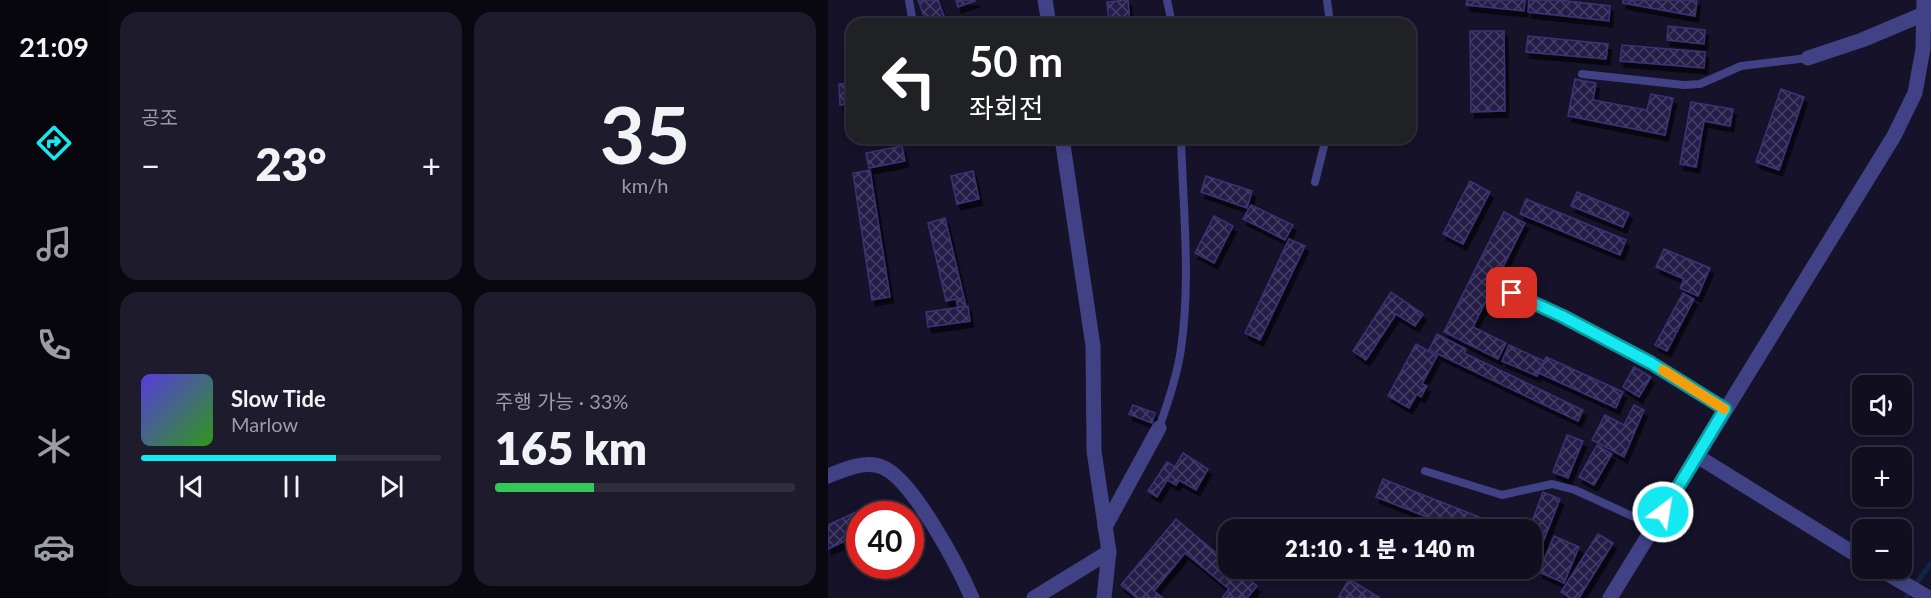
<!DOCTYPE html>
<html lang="ko">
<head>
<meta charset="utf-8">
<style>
  body { margin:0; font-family:Lato,"Noto Sans KR",sans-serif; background:#1e1c2c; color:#f1f3f6; height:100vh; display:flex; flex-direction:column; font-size:22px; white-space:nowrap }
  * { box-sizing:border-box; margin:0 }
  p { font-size:20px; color:#9c9ca4 }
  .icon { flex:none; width:33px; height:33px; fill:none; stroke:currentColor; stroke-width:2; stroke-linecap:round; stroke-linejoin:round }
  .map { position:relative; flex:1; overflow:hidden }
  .details { display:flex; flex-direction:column; gap:12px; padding:12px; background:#090811; width:720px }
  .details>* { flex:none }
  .banner { position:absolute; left:18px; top:18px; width:570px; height:126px; border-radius:18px; box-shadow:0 3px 9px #0003,0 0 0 2px #302e3d; background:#202124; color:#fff; overflow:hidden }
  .controls { position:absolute; left:1024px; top:375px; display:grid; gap:12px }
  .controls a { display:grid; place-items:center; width:60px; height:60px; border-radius:12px; background:#100e1f; box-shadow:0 3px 9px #0003,0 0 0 2px #302e3d; font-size:30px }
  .speed { position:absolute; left:18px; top:501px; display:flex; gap:12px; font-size:30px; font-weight:700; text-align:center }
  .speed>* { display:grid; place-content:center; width:78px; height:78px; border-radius:50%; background:#100e1f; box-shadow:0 3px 9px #0003,0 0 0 2px #302e3d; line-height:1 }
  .speed .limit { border:9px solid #d22; background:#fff; color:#111 }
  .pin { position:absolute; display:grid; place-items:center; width:51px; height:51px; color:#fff; margin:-26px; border-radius:12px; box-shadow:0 3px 9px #0006 }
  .me { position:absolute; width:66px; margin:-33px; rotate:31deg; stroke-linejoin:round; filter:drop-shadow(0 0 4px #0008) }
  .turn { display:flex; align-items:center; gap:21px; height:126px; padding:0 24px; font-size:27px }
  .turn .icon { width:78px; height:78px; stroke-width:2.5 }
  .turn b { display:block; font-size:42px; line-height:51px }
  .big { font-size:45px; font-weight:800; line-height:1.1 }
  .details .widget { flex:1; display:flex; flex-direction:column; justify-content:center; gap:9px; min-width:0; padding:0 21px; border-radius:18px; background:#1e1c2c }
  .details .dial { align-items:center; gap:0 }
  .dial b { font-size:78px; line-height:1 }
  .song { display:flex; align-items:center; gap:18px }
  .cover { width:72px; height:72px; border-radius:9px; background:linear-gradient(135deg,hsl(250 70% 55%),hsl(110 70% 35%)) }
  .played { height:6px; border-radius:3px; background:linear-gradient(90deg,#14e8f1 65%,#302e3d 65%) }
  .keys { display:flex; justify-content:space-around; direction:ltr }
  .heat { display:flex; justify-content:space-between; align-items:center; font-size:33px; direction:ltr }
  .charge { height:9px; border-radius:4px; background:linear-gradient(90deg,#34c759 33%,#302e3d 0) }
  .details .tiles { flex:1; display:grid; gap:12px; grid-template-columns:repeat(2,1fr) }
  .trip { position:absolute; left:390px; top:519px; width:324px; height:60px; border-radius:18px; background:#100e1f; box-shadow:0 3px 9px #0003,0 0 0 2px #302e3d; font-weight:800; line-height:60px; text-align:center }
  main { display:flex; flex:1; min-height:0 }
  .dock { display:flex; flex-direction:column; width:108px; justify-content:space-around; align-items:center; background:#06060c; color:#9c9ca4 }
  .dock .icon { width:42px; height:42px }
  .dock .on { color:#14e8f1 }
  .dock b { font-size:27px; color:#f1f3f6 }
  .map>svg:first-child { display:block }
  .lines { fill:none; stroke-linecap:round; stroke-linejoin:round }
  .stream { stroke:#0e2646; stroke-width:5 }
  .building { fill:url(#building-cross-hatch); stroke:#3c3374; stroke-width:1.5; filter:url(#shadow) }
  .service { stroke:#404285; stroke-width:8 }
  .minor { stroke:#404285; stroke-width:15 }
  .tertiary { stroke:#404285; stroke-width:15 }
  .route-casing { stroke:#0d979d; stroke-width:15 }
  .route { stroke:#14e8f1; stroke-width:10 }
  .slow { stroke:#f59e0b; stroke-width:10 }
</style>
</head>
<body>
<main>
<nav class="dock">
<b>21:09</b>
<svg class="icon on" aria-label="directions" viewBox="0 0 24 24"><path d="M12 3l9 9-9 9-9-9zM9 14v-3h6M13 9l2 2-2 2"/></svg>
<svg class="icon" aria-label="music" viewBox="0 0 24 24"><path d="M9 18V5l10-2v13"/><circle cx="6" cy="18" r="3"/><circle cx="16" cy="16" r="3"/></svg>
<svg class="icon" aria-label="phone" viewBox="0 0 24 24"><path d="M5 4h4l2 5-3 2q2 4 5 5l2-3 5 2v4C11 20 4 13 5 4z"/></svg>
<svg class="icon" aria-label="climate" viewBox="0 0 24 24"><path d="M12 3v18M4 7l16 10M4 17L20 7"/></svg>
<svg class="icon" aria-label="car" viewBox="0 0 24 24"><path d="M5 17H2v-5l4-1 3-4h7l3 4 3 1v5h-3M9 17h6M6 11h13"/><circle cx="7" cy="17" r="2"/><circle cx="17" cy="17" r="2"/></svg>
</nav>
<section class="details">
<div class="tiles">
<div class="widget"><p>공조</p>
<div class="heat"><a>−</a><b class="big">23°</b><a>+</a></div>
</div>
<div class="widget dial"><b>35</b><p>km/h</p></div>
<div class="widget">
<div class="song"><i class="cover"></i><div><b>Slow Tide</b><p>Marlow</p></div></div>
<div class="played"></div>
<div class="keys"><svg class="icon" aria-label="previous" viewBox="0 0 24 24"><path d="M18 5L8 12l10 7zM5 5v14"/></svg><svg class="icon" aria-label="pause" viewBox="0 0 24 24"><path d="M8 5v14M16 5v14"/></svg><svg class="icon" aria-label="next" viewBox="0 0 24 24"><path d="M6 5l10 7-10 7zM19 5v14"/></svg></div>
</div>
<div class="widget"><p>주행 가능 · 33%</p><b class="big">165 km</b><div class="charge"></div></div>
</div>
</section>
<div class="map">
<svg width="1103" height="598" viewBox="0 0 1103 598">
  <defs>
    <pattern id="building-cross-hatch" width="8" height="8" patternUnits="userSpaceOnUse" patternTransform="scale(1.5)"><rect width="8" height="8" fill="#251f49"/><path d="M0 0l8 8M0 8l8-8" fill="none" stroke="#443f64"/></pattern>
    <filter id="shadow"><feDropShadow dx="3.5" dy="6" stdDeviation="0" flood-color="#0009"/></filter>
  </defs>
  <rect width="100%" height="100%" fill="#151229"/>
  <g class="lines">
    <path class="stream" d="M1078,598L1103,563"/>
  </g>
  <g class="building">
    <path d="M90,0H110L119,24H99Z"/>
    <path d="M128,0H147V1L130,7Z"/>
    <path d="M300,0L302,24H281L279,2Z"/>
    <path d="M639,0H697L696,11L638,5Z"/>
    <path d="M701,0H731L782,6L781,21L700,12Z"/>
    <path d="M795,0H869L867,16L795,3Z"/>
    <path d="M840,26L877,30L876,44L839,40Z"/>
    <path d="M642,31H676L677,111L643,112Z"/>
    <path d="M700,36L780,44L778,59L698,52Z"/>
    <path d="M794,45L877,52L876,68L792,61Z"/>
    <path d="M747,79L768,83L765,100L819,110L823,94L845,98L837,135L740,116Z"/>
    <path d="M24,83V104L12,105L11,84Z"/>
    <path d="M953,89L976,97L951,170L928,162Z"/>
    <path d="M863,102L905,109L902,126L876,121L868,167L852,164Z"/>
    <path d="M74,146L77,161L41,168L38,153Z"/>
    <path d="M42,170L62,297L44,300L25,173Z"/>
    <path d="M145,171L151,199L129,204L123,176Z"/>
    <path d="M378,176L424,191L419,208L373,192Z"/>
    <path d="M642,181L662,192L635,244L615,234Z"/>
    <path d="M749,192L801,213L795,227L743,206Z"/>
    <path d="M698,199L798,240L792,255L692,214Z"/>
    <path d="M423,205L465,225L457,240L415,219Z"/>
    <path d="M676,212L697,223L645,327L678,343L670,359L616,332Z"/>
    <path d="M386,216L405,226L386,263L367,253Z"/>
    <path d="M117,218L138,306L130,307L128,299L118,301L100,223Z"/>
    <path d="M461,239L477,246L432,340L417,333Z"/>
    <path d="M836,249L882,268L870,296L852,288L856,279L828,267Z"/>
    <path d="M563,292L595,314L587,326L568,314L538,360L525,351Z"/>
    <path d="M855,293L866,299L839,351L827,345Z"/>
    <path d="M140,306L142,321L100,327L98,312Z"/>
    <path d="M609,334L638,349L636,353L755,410L750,421L601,350Z"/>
    <path d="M588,344L609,356L594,384L599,386L593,397L589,394L581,408L560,396Z"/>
    <path d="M681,345L716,361L709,376L674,361Z"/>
    <path d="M718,357L795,392L788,408L711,373Z"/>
    <path d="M806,367L823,377L811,397L795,387Z"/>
    <path d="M305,405L327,413L324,423L301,414Z"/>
    <path d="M806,405L816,410L796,457L764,440L777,415L796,425Z"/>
    <path d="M739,435L755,441L740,478L725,472Z"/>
    <path d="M769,445L784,454L766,485L751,477Z"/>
    <path d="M355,453L380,469L368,490L351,480L348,485L339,480Z"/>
    <path d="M339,462L347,467L329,497L320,491Z"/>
    <path d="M555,479L684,530H632L548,497Z"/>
    <path d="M715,492L732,499L708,560L704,558V530H701Z"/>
    <path d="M43,505L47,514H32V534L0,549V525Z"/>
    <path d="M348,519L400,563V568H408L429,586L419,598H394L401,589L357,553L326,591L335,598H309L293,585Z"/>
    <path d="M770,534L785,543L751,598H742L733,592Z"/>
    <path d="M726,536L751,547L736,583L711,572Z"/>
    <path d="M521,579L552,598H510Z"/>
  </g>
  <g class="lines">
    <g class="service">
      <path d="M81,0L85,24"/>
      <path d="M339,0L344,24"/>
      <path d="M499,0L502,24"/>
      <path d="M754,74L856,85L872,84L913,66L980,58"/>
      <path d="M487,182L498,138"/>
      <path d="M684,293L734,316L823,363L897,409"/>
      <path d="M331,428C340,402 349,376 353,349C363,280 355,207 353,138"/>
      <path d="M597,471L674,495L724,484L747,490L826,526"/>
    </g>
    <g class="minor">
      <path d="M217,0L221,24"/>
      <path d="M980,58L1034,40L1096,14"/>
      <path d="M234,138L265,346L266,451L281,552L276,598"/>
      <path d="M869,456L1035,559"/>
      <path d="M0,476C15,470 37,460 54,467C84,478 131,568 144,598"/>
      <path d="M277,527L331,428"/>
      <path d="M1050,568L1101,598"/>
      <path d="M206,598L281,552"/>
    </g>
    <path class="tertiary" d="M782,598L1066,136L1087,93L1095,49L1096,0"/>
  </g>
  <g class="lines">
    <defs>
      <path id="route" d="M684,293L734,316L823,363L897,409L835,512"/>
    </defs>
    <use href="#route" class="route-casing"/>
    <use href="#route" class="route"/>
    <path class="slow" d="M835,370L896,409"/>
  </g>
</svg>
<div class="controls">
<a><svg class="icon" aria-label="sound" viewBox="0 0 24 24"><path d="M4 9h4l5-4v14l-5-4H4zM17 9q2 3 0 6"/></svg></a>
<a>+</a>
<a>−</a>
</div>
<div class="speed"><div class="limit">40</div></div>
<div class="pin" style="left:684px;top:293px;background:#d93025"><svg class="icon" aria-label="arrive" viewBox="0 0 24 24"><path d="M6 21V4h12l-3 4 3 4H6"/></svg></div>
<svg class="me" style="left:835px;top:512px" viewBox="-20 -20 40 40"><circle r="17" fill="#14e8f1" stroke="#fff" stroke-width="3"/><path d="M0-11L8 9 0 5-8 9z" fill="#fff"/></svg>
<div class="trip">21:10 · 1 분 · 140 m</div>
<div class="banner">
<div class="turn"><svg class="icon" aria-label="left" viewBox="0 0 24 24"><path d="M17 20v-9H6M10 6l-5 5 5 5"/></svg><div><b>50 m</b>좌회전</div></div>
</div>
</div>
</main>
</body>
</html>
